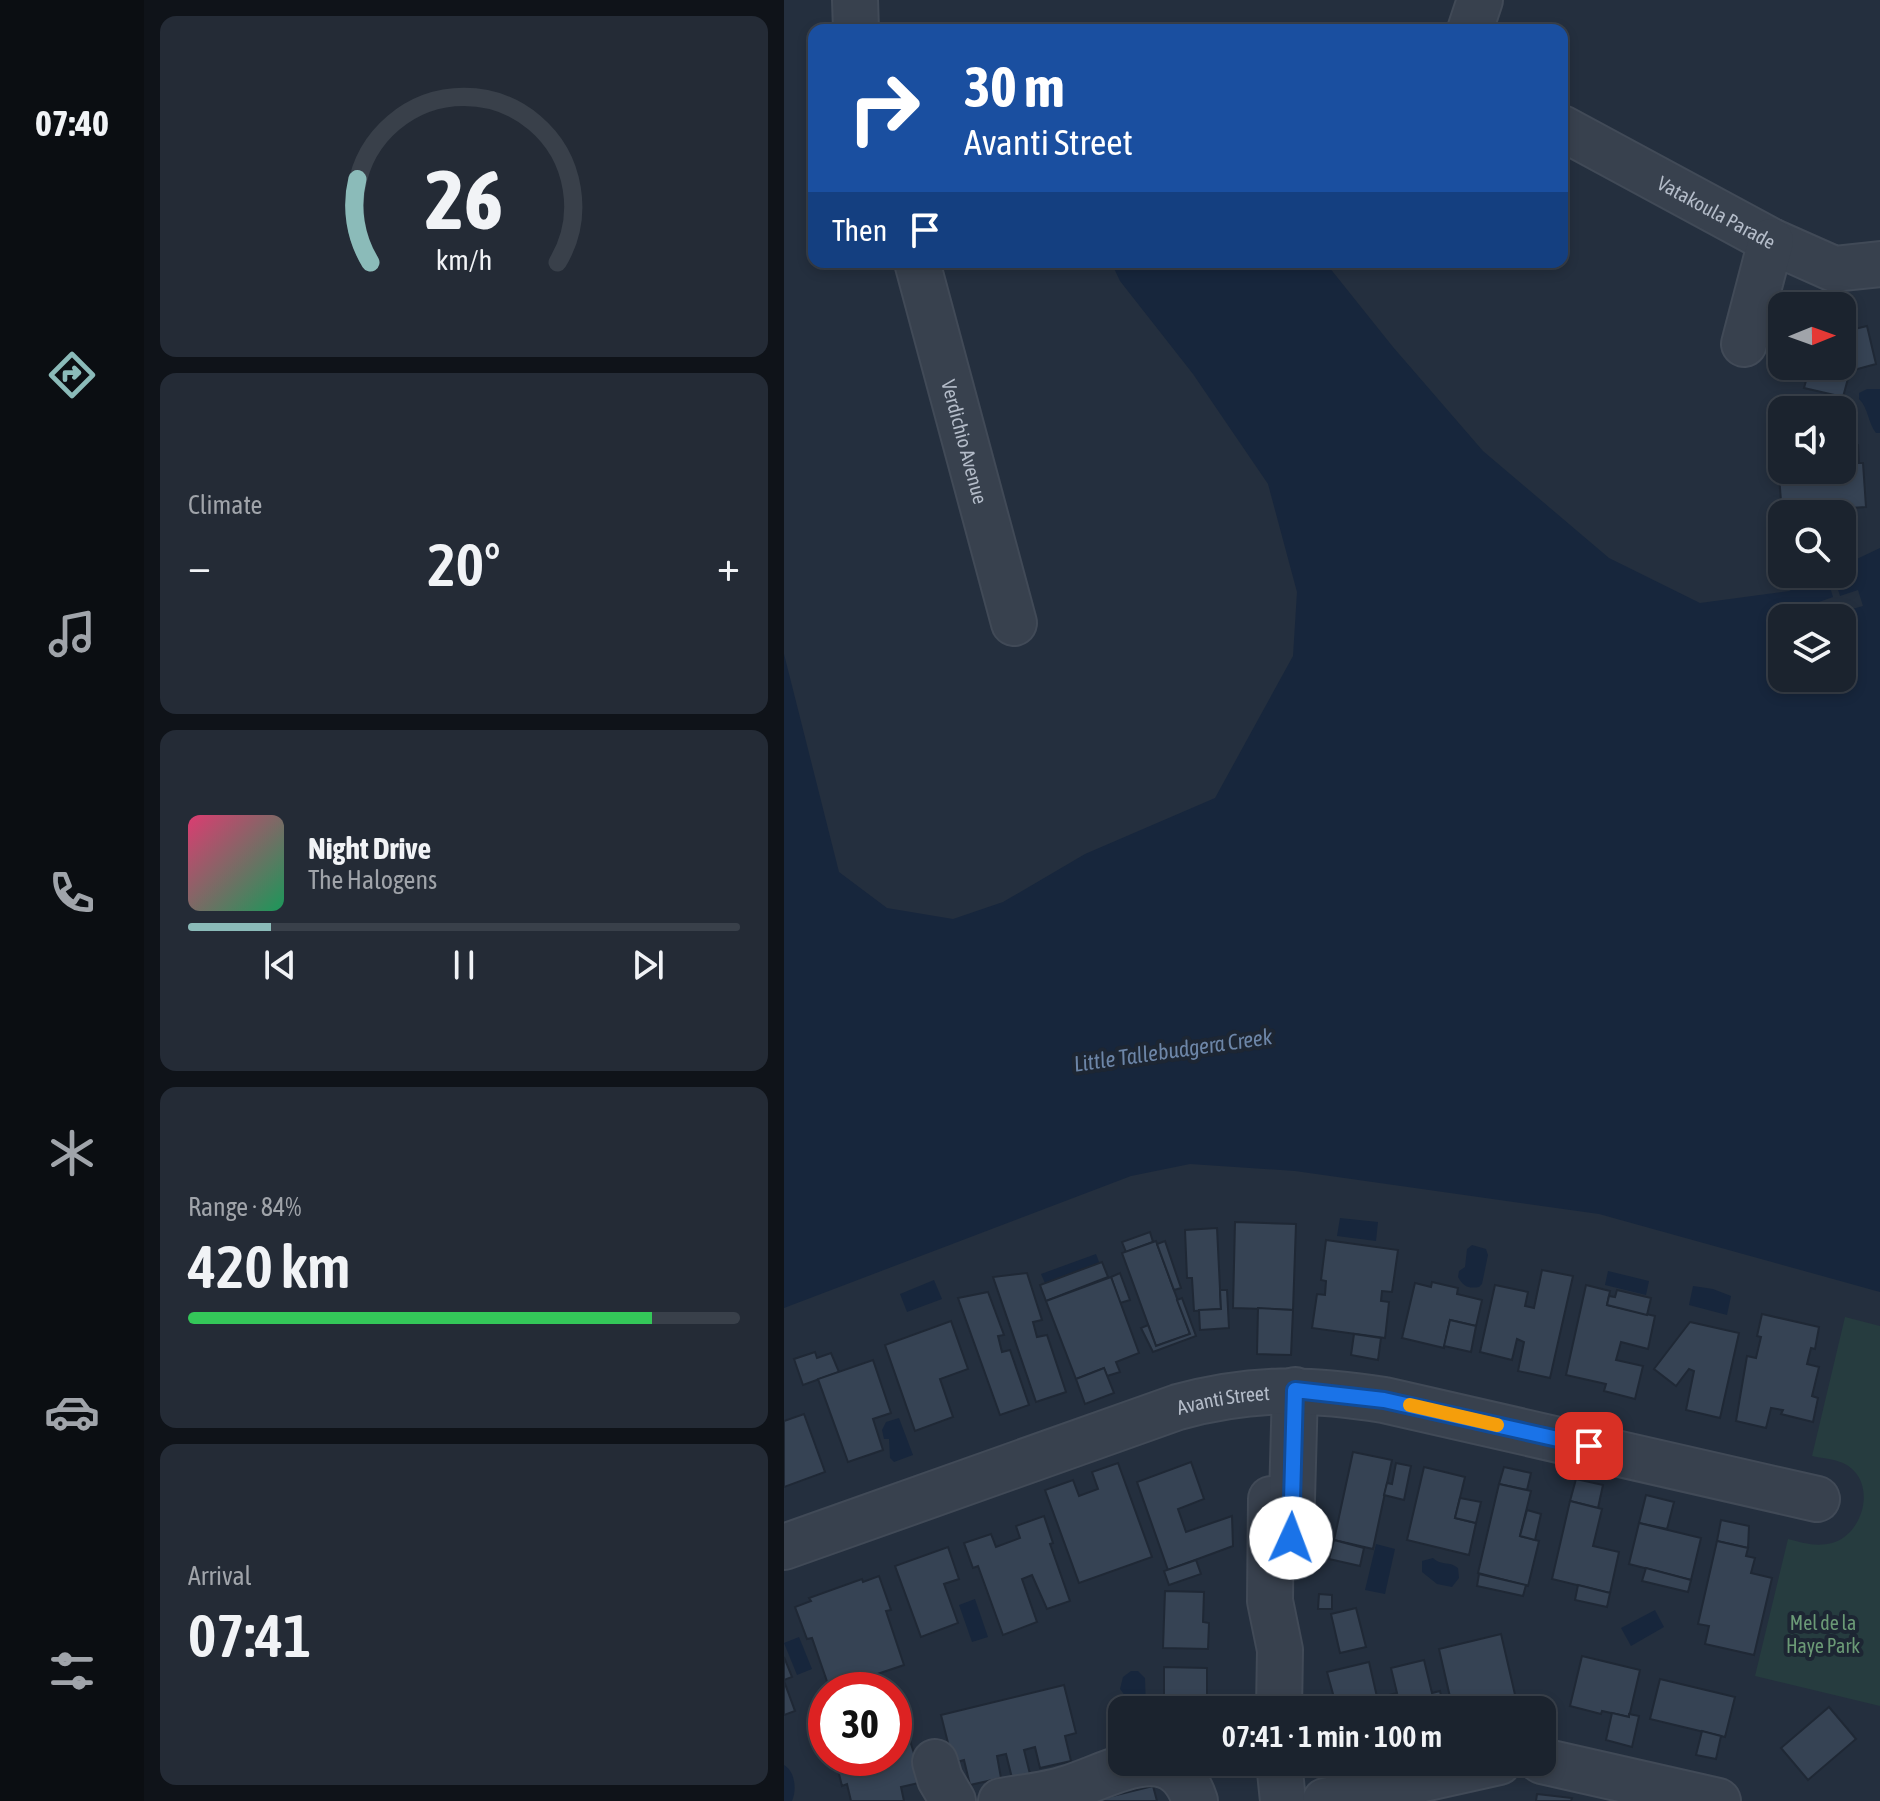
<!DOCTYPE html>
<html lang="en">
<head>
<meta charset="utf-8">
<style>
  body { margin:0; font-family:"Asap Condensed",sans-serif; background:#242b36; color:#f1f3f6; height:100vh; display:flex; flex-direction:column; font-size:30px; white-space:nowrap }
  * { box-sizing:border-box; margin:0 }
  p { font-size:26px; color:#a0a4aa }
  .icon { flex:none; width:44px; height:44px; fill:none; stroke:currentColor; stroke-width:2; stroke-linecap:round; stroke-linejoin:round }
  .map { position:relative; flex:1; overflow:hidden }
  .details { display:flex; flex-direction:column; gap:16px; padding:16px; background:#0f1319; width:640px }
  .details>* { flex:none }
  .hud { position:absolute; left:24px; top:24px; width:760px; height:244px; border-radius:16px; box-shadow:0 4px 12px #0003,0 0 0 2px #39404a; background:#1a4fa0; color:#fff; overflow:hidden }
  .needle { width:52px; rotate:89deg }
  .buttons { position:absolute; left:984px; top:292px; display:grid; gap:16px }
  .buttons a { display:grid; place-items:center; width:88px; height:88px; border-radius:16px; background:#1b232e; box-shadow:0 4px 12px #0003,0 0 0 2px #39404a; font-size:40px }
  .speed { position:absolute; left:24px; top:1672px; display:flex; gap:16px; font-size:40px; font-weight:700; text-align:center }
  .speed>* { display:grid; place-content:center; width:104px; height:104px; border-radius:50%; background:#1b232e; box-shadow:0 4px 12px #0003,0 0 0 2px #39404a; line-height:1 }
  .speed .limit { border:12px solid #d22; background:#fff; color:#111 }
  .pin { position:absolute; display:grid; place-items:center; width:68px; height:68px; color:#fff; margin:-34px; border-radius:16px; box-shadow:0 4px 12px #0006 }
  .me { position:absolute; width:88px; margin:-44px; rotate:2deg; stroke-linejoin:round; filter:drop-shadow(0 0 6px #0008) }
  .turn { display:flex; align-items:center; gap:28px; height:168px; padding:0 24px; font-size:36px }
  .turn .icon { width:104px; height:104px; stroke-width:2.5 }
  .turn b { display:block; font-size:56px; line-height:68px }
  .then { display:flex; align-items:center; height:76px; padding:0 24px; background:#0003; gap:16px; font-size:30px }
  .big { font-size:60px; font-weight:600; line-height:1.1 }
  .details .tile { flex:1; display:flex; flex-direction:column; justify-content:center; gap:12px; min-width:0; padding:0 28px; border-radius:16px; background:#242b36 }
  .details .dial { align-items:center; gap:0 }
  .dial svg { height:208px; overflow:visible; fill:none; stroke:#39404a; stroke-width:7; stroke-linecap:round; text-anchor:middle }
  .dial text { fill:#f1f3f6; stroke:none }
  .song { display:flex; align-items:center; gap:24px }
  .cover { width:96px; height:96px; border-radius:12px; background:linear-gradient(135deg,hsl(340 70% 55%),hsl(150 70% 35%)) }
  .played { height:8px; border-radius:4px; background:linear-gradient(90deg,#8bbbb9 15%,#39404a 15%) }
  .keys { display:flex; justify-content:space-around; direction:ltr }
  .heat { display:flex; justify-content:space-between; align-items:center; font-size:44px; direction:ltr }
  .charge { height:12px; border-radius:6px; background:linear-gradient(90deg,#34c759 84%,#39404a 0) }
  .trip { position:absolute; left:324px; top:1696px; width:448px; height:80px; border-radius:16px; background:#1b232e; box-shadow:0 4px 12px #0003,0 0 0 2px #39404a; font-weight:600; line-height:80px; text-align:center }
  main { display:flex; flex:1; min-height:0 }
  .dock { display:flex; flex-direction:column; width:144px; justify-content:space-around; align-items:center; background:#0b0e12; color:#a0a4aa }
  .dock .icon { width:56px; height:56px }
  .dock .selected { color:#8bbbb9 }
  .dock b { font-size:36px; color:#f1f3f6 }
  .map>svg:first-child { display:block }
  .green { fill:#263c3f }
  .water { fill:#17263c; fill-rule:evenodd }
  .pier { fill:#242f3e }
  .building { fill:#364354; stroke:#1f2835; stroke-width:2 }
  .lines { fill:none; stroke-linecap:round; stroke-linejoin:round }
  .minor-casing { stroke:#414a57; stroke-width:48 }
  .minor { stroke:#38414e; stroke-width:44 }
  .route-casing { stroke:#114b97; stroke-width:20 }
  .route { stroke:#1a73e8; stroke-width:14 }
  .slow { stroke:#f59e0b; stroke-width:14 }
  .labels { text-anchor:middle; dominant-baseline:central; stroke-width:8; stroke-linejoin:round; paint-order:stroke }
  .street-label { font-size:20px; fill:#b4bcc9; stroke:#1d2633 }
  .park-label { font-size:20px; fill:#6b9a76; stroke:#1d2633 }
  .water-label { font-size:22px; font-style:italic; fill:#6d86a8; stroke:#1d2633 }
</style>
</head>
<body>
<main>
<nav class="dock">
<b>07:40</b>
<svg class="icon selected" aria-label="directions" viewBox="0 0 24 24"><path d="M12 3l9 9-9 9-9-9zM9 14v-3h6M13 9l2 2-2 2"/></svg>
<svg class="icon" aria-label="music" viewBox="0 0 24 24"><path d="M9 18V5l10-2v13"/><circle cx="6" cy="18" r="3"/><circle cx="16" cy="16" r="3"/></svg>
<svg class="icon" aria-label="phone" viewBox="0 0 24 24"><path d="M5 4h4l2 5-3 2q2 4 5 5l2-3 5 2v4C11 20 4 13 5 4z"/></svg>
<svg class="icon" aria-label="climate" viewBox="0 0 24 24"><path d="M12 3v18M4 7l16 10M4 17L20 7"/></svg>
<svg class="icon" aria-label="car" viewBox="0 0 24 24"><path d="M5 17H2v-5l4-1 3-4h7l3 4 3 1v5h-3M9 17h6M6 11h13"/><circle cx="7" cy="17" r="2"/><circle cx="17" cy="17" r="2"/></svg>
<svg class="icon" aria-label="filters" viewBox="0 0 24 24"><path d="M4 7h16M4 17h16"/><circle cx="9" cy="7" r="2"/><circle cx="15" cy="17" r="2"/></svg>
</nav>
<section class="details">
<div class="tile dial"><svg viewBox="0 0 100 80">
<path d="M14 69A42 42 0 1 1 86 69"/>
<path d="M14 69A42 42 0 0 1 9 37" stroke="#8bbbb9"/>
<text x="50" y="56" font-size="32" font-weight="700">26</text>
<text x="50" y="72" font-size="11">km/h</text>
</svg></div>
<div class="tile"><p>Climate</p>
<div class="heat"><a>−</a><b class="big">20°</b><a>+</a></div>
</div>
<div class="tile">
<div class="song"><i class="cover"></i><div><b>Night Drive</b><p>The Halogens</p></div></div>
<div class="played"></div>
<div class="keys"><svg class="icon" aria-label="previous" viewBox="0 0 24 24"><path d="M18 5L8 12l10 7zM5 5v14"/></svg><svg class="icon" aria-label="pause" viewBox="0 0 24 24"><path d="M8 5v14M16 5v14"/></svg><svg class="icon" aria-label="next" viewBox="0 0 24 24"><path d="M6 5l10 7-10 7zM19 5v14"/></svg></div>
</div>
<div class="tile"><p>Range · 84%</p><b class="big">420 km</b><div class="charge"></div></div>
<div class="tile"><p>Arrival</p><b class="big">07:41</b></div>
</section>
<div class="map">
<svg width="1096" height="1801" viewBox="0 0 1096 1801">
  <rect width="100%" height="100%" fill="#242f3e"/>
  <path class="green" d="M1061,1317L1096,1326V1706L971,1676L1004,1539C1019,1543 1032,1547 1048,1543C1081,1534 1094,1479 1059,1463C1050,1459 1037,1458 1028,1456Z"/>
  <g class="water">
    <path d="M327,262H541L609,347L699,451L825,558L916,603L1005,591L1041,574H1058V566L1096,548V1292L815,1214L511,1171L406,1164L347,1176L0,1308V654L55,872L103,908L169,919L219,902L301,854L431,798L509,656L513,592L484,484L409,374L336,281ZM998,618H1058V678H998Z"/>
    <path d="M1083,389H1096V433H1092C1084,423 1084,407 1075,399V393Z"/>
    <path d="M556,1218L594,1222L592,1241L553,1236Z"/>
    <path d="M688,1245L702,1249L704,1255L698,1284L695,1287C684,1289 679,1286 674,1277L675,1271L681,1267L683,1249Z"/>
    <path d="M312,1254L317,1267L263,1288L257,1274Z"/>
    <path d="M824,1271L865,1281L862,1295L821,1285Z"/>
    <path d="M150,1280L158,1299L123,1312L116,1294Z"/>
    <path d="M909,1286L929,1289L947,1296L943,1315L905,1305Z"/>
    <path d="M115,1418L129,1455L110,1462L106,1458L105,1439H100L98,1430L102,1422Z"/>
    <path d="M592,1544L611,1549L601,1594L581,1590Z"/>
    <path d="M649,1558C657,1566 666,1561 674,1568L675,1578L668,1587L653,1584L638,1572V1561Z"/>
    <path d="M191,1599L204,1637L188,1642L175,1605Z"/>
    <path d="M871,1610L880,1627L847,1646L837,1628Z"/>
    <path d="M15,1637L28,1669L13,1675L0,1643Z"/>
    <path d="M347,1671H354L361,1678L362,1710H344L342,1697L336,1689L339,1677Z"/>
    <path d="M0,1765C11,1771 13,1790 8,1801H0Z"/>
  </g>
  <path class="pier" d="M1042,574H1049L1056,596L1074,590L1079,606L1037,618L1032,603L1049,597Z"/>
  <g class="building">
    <path d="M1083,326L1092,364L1066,371L1059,397L1020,388L1026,366H1058V332Z"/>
    <path d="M991,424H998V470H1058V435L1059,438L1066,437V445H1074L1075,463H1079L1082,507L1067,508V513L998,514Z"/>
    <path d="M451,1222L512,1224L509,1310L449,1308Z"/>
    <path d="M433,1228L437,1309L410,1311L408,1278H403L401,1230Z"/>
    <path d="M366,1232L369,1242L342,1252L338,1242Z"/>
    <path d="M542,1240L614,1250L608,1292L598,1291L597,1301L605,1302L601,1338L528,1328L533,1294L541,1295L542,1281L537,1280Z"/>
    <path d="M372,1241L406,1334L372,1346L338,1253Z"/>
    <path d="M381,1241L397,1288L390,1290L373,1244Z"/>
    <path d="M318,1262L324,1277L262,1301L256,1285Z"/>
    <path d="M758,1270L789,1276L766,1378L734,1371L740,1342L733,1339L728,1360L696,1352L711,1285L744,1292L741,1306L750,1308Z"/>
    <path d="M243,1273L258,1320L249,1322L253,1337L263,1335L282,1392L252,1402L209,1277Z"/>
    <path d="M336,1273L346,1300L336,1303L327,1277Z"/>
    <path d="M327,1277L355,1353L332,1362L336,1372L323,1376L320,1368L292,1379L262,1301Z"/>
    <path d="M648,1282L674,1288L673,1294L698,1300L692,1326L666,1320L660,1348L618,1338L631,1283L647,1287Z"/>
    <path d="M802,1285L826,1291L823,1305L871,1316L864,1349L837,1342L832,1360L859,1366L851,1399L820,1391L822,1384L782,1375Z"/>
    <path d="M436,1290H443L445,1328L416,1330L415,1310L437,1309Z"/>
    <path d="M833,1290L867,1298L863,1315L823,1305L825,1296L831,1297Z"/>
    <path d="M204,1292L220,1335L214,1336L218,1352L226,1350L245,1405L216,1415L174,1298Z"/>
    <path d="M398,1298L412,1336L369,1352L357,1328L364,1325L372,1346L406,1334L393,1300Z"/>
    <path d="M474,1308L509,1310L507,1355L473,1354Z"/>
    <path d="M978,1314L1035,1327L1031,1349L1027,1348L1023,1364L1035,1367L1028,1396L1034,1398L1029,1422L997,1414L999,1410L987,1408L982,1428L952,1421L963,1356L972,1358L977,1337L973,1336Z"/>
    <path d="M666,1320L692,1326L687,1352L660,1346Z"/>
    <path d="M167,1321L184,1369L156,1379L169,1417L131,1431L101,1345Z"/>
    <path d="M906,1322L955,1333L936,1418L902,1410L910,1371L905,1369L892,1386L870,1369Z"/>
    <path d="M570,1334L597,1338L594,1360L567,1355Z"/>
    <path d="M31,1352L33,1358L47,1353L55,1372L19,1385L10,1359Z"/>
    <path d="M89,1360L107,1413L89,1419L99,1450L64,1462L34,1379Z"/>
    <path d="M320,1368L330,1393L301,1404L292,1379Z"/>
    <path d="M20,1414L41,1472L0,1487V1421Z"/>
    <path d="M569,1452L608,1460L589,1549L550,1540Z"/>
    <path d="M407,1462L420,1499L394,1509L402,1532L448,1516L449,1546L384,1570L353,1482Z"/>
    <path d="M334,1463L368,1557L295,1583L261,1490L289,1480L295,1496L314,1489L308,1472Z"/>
    <path d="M612,1463L627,1466L620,1500L600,1495L603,1483L608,1484Z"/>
    <path d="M640,1467L681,1477L671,1518L692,1523L685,1555L623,1540Z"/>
    <path d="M720,1467L747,1473L743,1490L715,1484Z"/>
    <path d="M792,1479L819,1485L814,1508L786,1501Z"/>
    <path d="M715,1484L747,1491L736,1536L755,1541L744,1586L694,1573Z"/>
    <path d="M862,1495L890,1502L883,1529L855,1523Z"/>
    <path d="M676,1498L697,1502L692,1523L671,1518Z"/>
    <path d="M786,1501L818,1509L809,1546L835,1552L826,1593L768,1579Z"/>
    <path d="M743,1510L757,1514L751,1540L736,1536Z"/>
    <path d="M260,1516L269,1543L266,1544L286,1601L263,1609L248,1575L238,1579L253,1622L219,1635L194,1566L189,1568L180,1543L207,1534L212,1547L236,1538L232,1526Z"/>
    <path d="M937,1520L965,1526L964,1548L933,1541Z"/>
    <path d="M855,1523L917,1538L907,1580L845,1564Z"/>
    <path d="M550,1540L580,1548L576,1566L545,1559Z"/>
    <path d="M933,1541L964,1548L962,1556L971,1558L967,1573L988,1578L970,1655L921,1644L925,1626L914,1624Z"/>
    <path d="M164,1547L175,1579L160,1584L174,1623L137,1637L111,1566Z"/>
    <path d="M412,1560L417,1574L385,1585L380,1571Z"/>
    <path d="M862,1568L907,1580L904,1592L858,1581Z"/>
    <path d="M695,1574L742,1585L739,1596L693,1586Z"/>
    <path d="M95,1576L107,1610L102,1611L120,1665L46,1690L28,1638L23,1639L11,1607L27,1601L25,1598L78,1579L79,1582Z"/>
    <path d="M794,1585L826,1593L823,1607L791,1600Z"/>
    <path d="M381,1591L420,1592L419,1622L425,1623L424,1649L379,1648Z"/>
    <path d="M535,1594L548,1595V1609H534Z"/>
    <path d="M572,1608L582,1647L556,1653L547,1614Z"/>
    <path d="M717,1634L732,1699L685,1710H669L655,1649Z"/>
    <path d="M798,1656L856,1670L845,1717L818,1711L817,1714L786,1706Z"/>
    <path d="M0,1657L8,1677L0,1680Z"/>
    <path d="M640,1660L648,1693L656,1691L660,1710H605L601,1696L613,1693L607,1668Z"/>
    <path d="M585,1662L596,1710H545L544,1706L552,1705L543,1672Z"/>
    <path d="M380,1667L423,1668V1710H380Z"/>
    <path d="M876,1679L951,1697L941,1737L866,1719Z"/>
    <path d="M0,1681L11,1711L0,1715Z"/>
    <path d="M280,1685L292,1733L281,1736L287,1761L256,1768L251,1747L240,1750L246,1774L228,1778L222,1754L213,1756L217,1778L186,1785L180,1760L169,1763L157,1715Z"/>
    <path d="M1045,1707L1072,1739L1024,1780L997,1748Z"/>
    <path d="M828,1713L845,1717V1714L855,1716L848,1747L822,1740Z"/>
    <path d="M123,1731L139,1782L117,1787L120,1801H67L63,1784L58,1786L53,1766L56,1765L54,1758H110V1734Z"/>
    <path d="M918,1731L937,1736L932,1759L912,1755Z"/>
    <path d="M369,1786L373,1801H308Z"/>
    <path d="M753,1794L788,1798L787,1801H752Z"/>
  </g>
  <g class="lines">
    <defs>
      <g id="minor">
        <path d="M71,0L72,30"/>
        <path d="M686,30L696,0"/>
        <path id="s1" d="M778,128L987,241L1050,269L1096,264"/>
        <path id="s2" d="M133,262L230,623"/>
        <path d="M960,344L987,241"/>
        <path d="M487,1499L486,1601L496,1650L495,1710"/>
        <path d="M507,1535L511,1390"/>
        <path id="s3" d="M0,1547L394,1407C468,1387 525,1388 600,1400L1033,1499"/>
        <path d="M758,1761L934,1801"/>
        <path d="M151,1762L156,1779L169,1801"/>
        <path d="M495,1762L499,1801"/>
        <path d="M217,1801C239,1797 263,1795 284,1788C329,1774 389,1734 411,1801"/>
        <path d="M541,1801L715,1762"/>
      </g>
    </defs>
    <use href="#minor" class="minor-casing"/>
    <use href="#minor" class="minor"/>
  </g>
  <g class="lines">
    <defs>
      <path id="route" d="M507,1538L511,1390L600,1400L805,1446"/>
    </defs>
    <use href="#route" class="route-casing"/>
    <use href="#route" class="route"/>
    <path class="slow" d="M626,1405L713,1425"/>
  </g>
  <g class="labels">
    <g class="street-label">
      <text stroke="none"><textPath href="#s1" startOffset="176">Vatakoula Parade</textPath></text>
      <text stroke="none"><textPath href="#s2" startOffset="186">Verdichio Avenue</textPath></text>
      <text stroke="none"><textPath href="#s3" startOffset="464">Avanti Street</textPath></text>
    </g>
    <g class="park-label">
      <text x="1039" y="1622">Mel de la<tspan x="1039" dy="23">Haye Park</tspan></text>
    </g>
    <g class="water-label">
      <text transform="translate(389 1050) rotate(-8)">Little Tallebudgera Creek</text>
    </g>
  </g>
</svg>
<div class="buttons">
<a><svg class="needle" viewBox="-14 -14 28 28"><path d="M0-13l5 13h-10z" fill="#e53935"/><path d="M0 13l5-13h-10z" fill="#a0a4aa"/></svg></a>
<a><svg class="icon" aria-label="sound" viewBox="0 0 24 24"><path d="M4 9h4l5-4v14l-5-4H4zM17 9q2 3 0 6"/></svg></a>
<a><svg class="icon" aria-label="search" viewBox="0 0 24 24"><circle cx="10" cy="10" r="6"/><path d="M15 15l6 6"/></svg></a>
<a><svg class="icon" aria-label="layers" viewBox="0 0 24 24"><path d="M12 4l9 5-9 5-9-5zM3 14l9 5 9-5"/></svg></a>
</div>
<div class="speed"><div class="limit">30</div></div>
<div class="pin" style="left:805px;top:1446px;background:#d93025"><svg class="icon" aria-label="arrive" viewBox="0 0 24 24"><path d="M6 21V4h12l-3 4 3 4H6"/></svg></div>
<svg class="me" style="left:507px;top:1538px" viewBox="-20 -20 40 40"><circle r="19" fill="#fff"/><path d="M0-13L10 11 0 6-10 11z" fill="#1a73e8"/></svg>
<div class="trip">07:41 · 1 min · 100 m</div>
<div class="hud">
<div class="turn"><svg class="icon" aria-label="right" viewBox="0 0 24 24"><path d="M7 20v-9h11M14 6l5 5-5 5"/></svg><div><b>30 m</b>Avanti Street</div></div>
<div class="then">Then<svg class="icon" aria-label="arrive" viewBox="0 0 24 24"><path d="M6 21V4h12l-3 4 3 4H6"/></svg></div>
</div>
</div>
</main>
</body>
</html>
